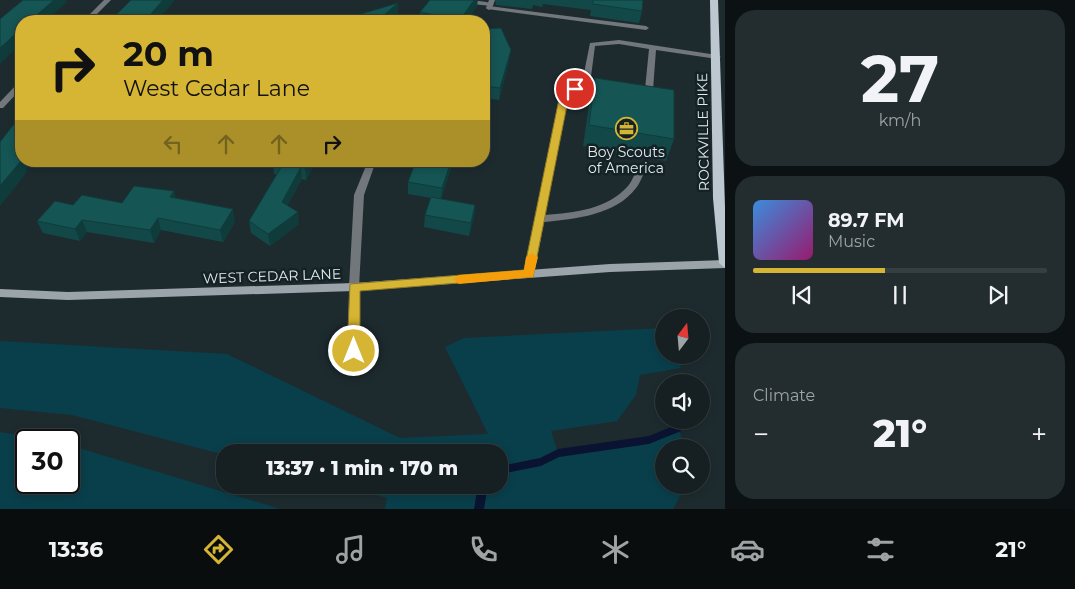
<!DOCTYPE html>
<html lang="en">
<head>
<meta charset="utf-8">
<style>
  body { margin:0; font-family:Montserrat,sans-serif; background:#232d30; color:#f1f3f6; height:100vh; display:flex; flex-direction:column; font-size:19px; white-space:nowrap }
  * { box-sizing:border-box; margin:0 }
  p { font-size:16px; color:#9ea3a6 }
  .icon { flex:none; width:28px; height:28px; fill:none; stroke:currentColor; stroke-width:2; stroke-linecap:round; stroke-linejoin:round }
  .map { position:relative; flex:1; overflow:hidden }
  .sheet { display:flex; flex-direction:column; gap:10px; padding:10px; background:#0c1213; width:350px }
  .sheet>* { flex:none }
  .hud { position:absolute; left:15px; top:15px; width:475px; height:152px; border-radius:20px; box-shadow:0 2px 8px #0003,0 0 0 1px #353e41; background:#d6b534; color:#111; overflow:hidden }
  .needle { width:32px; rotate:16deg }
  .buttons { position:absolute; left:655px; top:309px; display:grid; gap:10px }
  .buttons a { display:grid; place-items:center; width:55px; height:55px; border-radius:50%; background:#162023; box-shadow:0 2px 8px #0003,0 0 0 1px #353e41; font-size:25px }
  .speed { position:absolute; left:15px; top:429px; display:flex; gap:10px; font-size:25px; font-weight:700; text-align:center }
  .speed>* { display:grid; place-content:center; width:65px; height:65px; border-radius:50%; background:#162023; box-shadow:0 2px 8px #0003,0 0 0 1px #353e41; line-height:1 }
  .speed .limit { border:2px solid #111; border-radius:8px; background:#fff; color:#111 }
  .pin { position:absolute; display:grid; place-items:center; width:42px; height:42px; color:#fff; margin:-21px; border:2px solid #fff; border-radius:50%; box-shadow:0 1px 5px #0007 }
  .me { position:absolute; width:55px; margin:-28px; rotate:0deg; stroke-linejoin:round; filter:drop-shadow(0 0 4px #0008) }
  .turn { display:flex; align-items:center; gap:18px; height:105px; padding:0 25px; font-size:22px }
  .turn .icon { width:65px; height:65px; stroke-width:2.5 }
  .turn b { display:block; font-size:35px; line-height:42px }
  .lanes { display:flex; align-items:center; height:48px; padding:0 25px; background:#0003; justify-content:center; gap:25px; direction:ltr }
  .lanes .off { opacity:.35 }
  .big { font-size:38px; font-weight:800; line-height:1.1 }
  .sheet .widget { flex:1; display:flex; flex-direction:column; justify-content:center; gap:8px; min-width:0; padding:0 18px; border-radius:20px; background:#232d30 }
  .sheet .dial { align-items:center; gap:0 }
  .dial b { font-size:65px; line-height:1 }
  .song { display:flex; align-items:center; gap:15px }
  .cover { width:60px; height:60px; border-radius:8px; background:linear-gradient(135deg,hsl(210 70% 55%),hsl(320 70% 35%)) }
  .played { height:5px; border-radius:2px; background:linear-gradient(90deg,#d6b534 45%,#353e41 45%) }
  .keys { display:flex; justify-content:space-around; direction:ltr }
  .heat { display:flex; justify-content:space-between; align-items:center; font-size:28px; direction:ltr }
  .trip { position:absolute; left:216px; top:444px; width:292px; height:50px; border-radius:20px; background:#162023; box-shadow:0 2px 8px #0003,0 0 0 1px #353e41; font-weight:800; line-height:50px; text-align:center }
  .tab-bar { display:flex; height:80px; justify-content:space-around; align-items:center; background:#090d0e; color:#9ea3a6 }
  .tab-bar .icon { width:35px; height:35px }
  .tab-bar .on { color:#d6b534 }
  .tab-bar b { font-size:22px; color:#f1f3f6 }
  main { display:flex; flex:1; min-height:0 }
  .map>svg:first-child { display:block }
  .green { fill:#093f4b }
  .lines { fill:none; stroke-linecap:round; stroke-linejoin:round }
  .stream { fill:#0a1432; fill-rule:evenodd }
  .lane { fill:#72777c; fill-rule:evenodd }
  .street { fill:#72777c; fill-rule:evenodd }
  .secondary { fill:#9ca4ab; fill-rule:evenodd }
  .primary { fill:#bcc7d0; fill-rule:evenodd }
  .wall { fill:#124948 }
  .shaded-wall { fill:#0f3c3b }
  .building { fill:#155554; stroke:#0f3c3b }
  .route { fill:#d6b534; stroke:#8b7622 }
  .slow { fill:#f59e0b }
  .labels { text-anchor:middle; dominant-baseline:central; stroke-width:5; stroke-linejoin:round; paint-order:stroke }
  .street-label { font-size:14px; fill:#e1eaed; stroke:#142226 }
  .poi-label { font-size:14px; fill:#e1eaed; stroke:#142226 }
</style>
</head>
<body>
<main>
<div class="map">
<svg width="725" height="509" viewBox="0 0 725 509">
  <rect width="100%" height="100%" fill="#1d2b2f"/>
  <g class="green">
    <path d="M664,328V355H677L681,368L640,375L636,395L617,421L551,431L558,453L649,440L678,428L685,447L664,448V485H686L673,509H385L387,498L338,485H500V452H225V455L72,415L0,408V341L227,354L400,438L488,434L445,347L464,338Z"/>
    <path d="M0,432L51,440H26V482H69V445L280,509H0Z"/>
  </g>
  <g class="lines">
    <g class="stream">
      <path d="M678,424L681,425L682,428L681,431L649,444L559,457L541,466L500,474V466L540,458L558,449L649,436Z"/>
      <path d="M478,485H488L484,509H474Z"/>
    </g>
    <g class="lane">
      <path d="M451,0C464,0 483,0 494,4L491,6L454,2Z"/>
      <path d="M489,6L646,26L649,28L646,30L487,9L486,8Z"/>
      <path d="M619,40L717,55L721,57L717,59L656,50L653,90L641,96L637,94L645,89L649,49L619,44L595,46L590,84L569,95L545,215C574,213 608,209 628,186C633,180 635,172 639,165H645L646,167C643,174 641,182 636,188C616,215 575,219 544,222L534,274L533,277H525L524,274L561,94L582,83L590,43Z"/>
    </g>
    <g class="street">
      <path d="M104,0H111L90,21H83Z"/>
      <path d="M489,0H495L492,8L489,10L486,8Z"/>
      <path d="M18,83H21V89L3,108H0V102Z"/>
      <path d="M368,161H376L364,195L359,287L360,351L358,354L354,356L350,354L348,351L349,287L354,195Z"/>
    </g>
    <path class="secondary" d="M725,260V268L610,272L354,291L68,300L0,297V289L68,292L354,283L610,264Z"/>
    <path class="primary" d="M710,0H718L725,207V268L719,263L713,198Z"/>
  </g>
  <g class="wall">
    <path d="M495,0H643L642,11L639,23L590,16L591,10L543,4L542,7L533,5L532,9L496,5Z"/>
    <path d="M477,6L467,21H420V12Z"/>
    <path d="M484,29L511,50L509,61L499,100L484,98Z"/>
    <path d="M595,78L674,139L666,161L583,146L590,99Z"/>
    <path d="M316,161L306,180L302,179L287,206L299,224L270,246L251,233L249,221L277,174H274L273,162Z"/>
    <path d="M416,161H458L457,163L453,162L441,199L475,205L474,217L469,236L424,227L425,215L431,198L408,194V182Z"/>
    <path d="M176,198L235,222L223,242L161,230L154,243L87,232L80,241L43,233L37,221L73,205L122,203Z"/>
  </g>
  <g class="shaded-wall">
    <path d="M54,0H66L67,2L46,21H30Z"/>
    <path d="M163,0H175L157,21H145Z"/>
    <path d="M474,0H478L477,6L467,21H460Z"/>
    <path d="M398,3V14L389,21H377Z"/>
    <path d="M21,29V44L0,64V48Z"/>
    <path d="M511,50L509,61L499,100L500,88Z"/>
    <path d="M21,158V161H32L26,170L27,172L0,206V186Z"/>
    <path d="M309,161H316L306,180L305,168Z"/>
    <path d="M451,161H453V162L441,200L442,188Z"/>
    <path d="M301,167L302,179L283,214L282,202Z"/>
    <path d="M174,191L177,204L170,197Z"/>
    <path d="M475,205L474,217L469,236L471,223Z"/>
    <path d="M233,209L235,222L223,242L220,230Z"/>
    <path d="M298,212L299,224L270,246L268,234Z"/>
    <path d="M158,218L161,230L154,243L150,230Z"/>
    <path d="M82,220L87,232L80,241L75,229Z"/>
  </g>
  <g class="building">
    <path d="M23,0H54L30,21H21V29L0,48V19Z"/>
    <path d="M131,0H163L145,21H110Z"/>
    <path d="M430,0H474L460,20L420,12Z"/>
    <path d="M593,0H643L642,11L593,4Z"/>
    <path d="M398,3L377,21H337Z"/>
    <path d="M501,28L511,50L500,88L484,86V29Z"/>
    <path d="M595,78L674,90V139L589,125Z"/>
    <path d="M21,115V158L20,159L21,160V161L0,186V142Z"/>
    <path d="M273,161H309L305,168L301,167L282,202L298,212L268,234L249,221L283,164L273,162Z"/>
    <path d="M416,161H451L442,188L408,182Z"/>
    <path d="M134,186L174,191L170,197L233,209L220,230L158,218L150,230L82,220L75,229L37,221L55,201L73,205L82,195L122,203Z"/>
    <path d="M431,197L475,205L471,223L425,215Z"/>
  </g>
  <path class="route" d="M575,87L580,89L569,95L533,277L360,291V351L358,354H349L347,351L350,284L524,270L560,94Z"/>
  <path class="slow" d="M532,253L538,257L533,277L459,284L453,279L459,275L524,270L526,257Z"/>
  <defs>
    <symbol id="office-ring" viewBox="-11 -11 22 22"><circle r="9.5" fill="#142226" stroke="#d6b534" stroke-width="1.5"/><path d="M-6-3h4V-5.5h4V-3h4V5H-6ZM-1-4.5V-3h2v-1.5ZM-6 0V1H6V0Z" fill="#d6b534"/></symbol>
  </defs>
  <g fill-rule="evenodd">
    <use href="#office-ring" x="614" y="116" width="25" height="25"/>
  </g>
  <g class="labels">
    <g class="street-label">
      <text transform="translate(703 132) rotate(-91)">ROCKVILLE PIKE</text>
      <text transform="translate(272 276) rotate(-2)">WEST CEDAR LANE</text>
    </g>
    <g class="poi-label">
      <text x="626" y="152">Boy Scouts<tspan x="626" dy="16">of America</tspan></text>
    </g>
  </g>
</svg>
<div class="buttons">
<a><svg class="needle" viewBox="-14 -14 28 28"><path d="M0-13l5 13h-10z" fill="#e53935"/><path d="M0 13l5-13h-10z" fill="#9ea3a6"/></svg></a>
<a><svg class="icon" aria-label="sound" viewBox="0 0 24 24"><path d="M4 9h4l5-4v14l-5-4H4zM17 9q2 3 0 6"/></svg></a>
<a><svg class="icon" aria-label="search" viewBox="0 0 24 24"><circle cx="10" cy="10" r="6"/><path d="M15 15l6 6"/></svg></a>
</div>
<div class="speed"><div class="limit">30</div></div>
<div class="pin" style="left:575px;top:89px;background:#d93025"><svg class="icon" aria-label="arrive" viewBox="0 0 24 24"><path d="M6 21V4h12l-3 4 3 4H6"/></svg></div>
<svg class="me" style="left:354px;top:351px" viewBox="-20 -20 40 40"><circle r="17" fill="#d6b534" stroke="#fff" stroke-width="3"/><path d="M0-11L8 9 0 5-8 9z" fill="#fff"/></svg>
<div class="trip">13:37 · 1 min · 170 m</div>
<div class="hud">
<div class="turn"><svg class="icon" aria-label="right" viewBox="0 0 24 24"><path d="M7 20v-9h11M14 6l5 5-5 5"/></svg><div><b>20 m</b>West Cedar Lane</div></div>
<div class="lanes"><svg class="icon off" aria-label="left" viewBox="0 0 24 24"><path d="M17 20v-9H6M10 6l-5 5 5 5"/></svg><svg class="icon off" aria-label="ahead" viewBox="0 0 24 24"><path d="M12 20V5M6 11l6-6 6 6"/></svg><svg class="icon off" aria-label="ahead" viewBox="0 0 24 24"><path d="M12 20V5M6 11l6-6 6 6"/></svg><svg class="icon" aria-label="right" viewBox="0 0 24 24"><path d="M7 20v-9h11M14 6l5 5-5 5"/></svg></div>
</div>
</div>
<section class="sheet">
<div class="widget dial"><b>27</b><p>km/h</p></div>
<div class="widget">
<div class="song"><i class="cover"></i><div><b>89.7 FM</b><p>Music</p></div></div>
<div class="played"></div>
<div class="keys"><svg class="icon" aria-label="previous" viewBox="0 0 24 24"><path d="M18 5L8 12l10 7zM5 5v14"/></svg><svg class="icon" aria-label="pause" viewBox="0 0 24 24"><path d="M8 5v14M16 5v14"/></svg><svg class="icon" aria-label="next" viewBox="0 0 24 24"><path d="M6 5l10 7-10 7zM19 5v14"/></svg></div>
</div>
<div class="widget"><p>Climate</p>
<div class="heat"><a>−</a><b class="big">21°</b><a>+</a></div>
</div>
</section>
</main>
<nav class="tab-bar">
<b>13:36</b>
<svg class="icon on" aria-label="directions" viewBox="0 0 24 24"><path d="M12 3l9 9-9 9-9-9zM9 14v-3h6M13 9l2 2-2 2"/></svg>
<svg class="icon" aria-label="music" viewBox="0 0 24 24"><path d="M9 18V5l10-2v13"/><circle cx="6" cy="18" r="3"/><circle cx="16" cy="16" r="3"/></svg>
<svg class="icon" aria-label="phone" viewBox="0 0 24 24"><path d="M5 4h4l2 5-3 2q2 4 5 5l2-3 5 2v4C11 20 4 13 5 4z"/></svg>
<svg class="icon" aria-label="climate" viewBox="0 0 24 24"><path d="M12 3v18M4 7l16 10M4 17L20 7"/></svg>
<svg class="icon" aria-label="car" viewBox="0 0 24 24"><path d="M5 17H2v-5l4-1 3-4h7l3 4 3 1v5h-3M9 17h6M6 11h13"/><circle cx="7" cy="17" r="2"/><circle cx="17" cy="17" r="2"/></svg>
<svg class="icon" aria-label="filters" viewBox="0 0 24 24"><path d="M4 7h16M4 17h16"/><circle cx="9" cy="7" r="2"/><circle cx="15" cy="17" r="2"/></svg>
<b>21°</b>
</nav>
</body>
</html>
